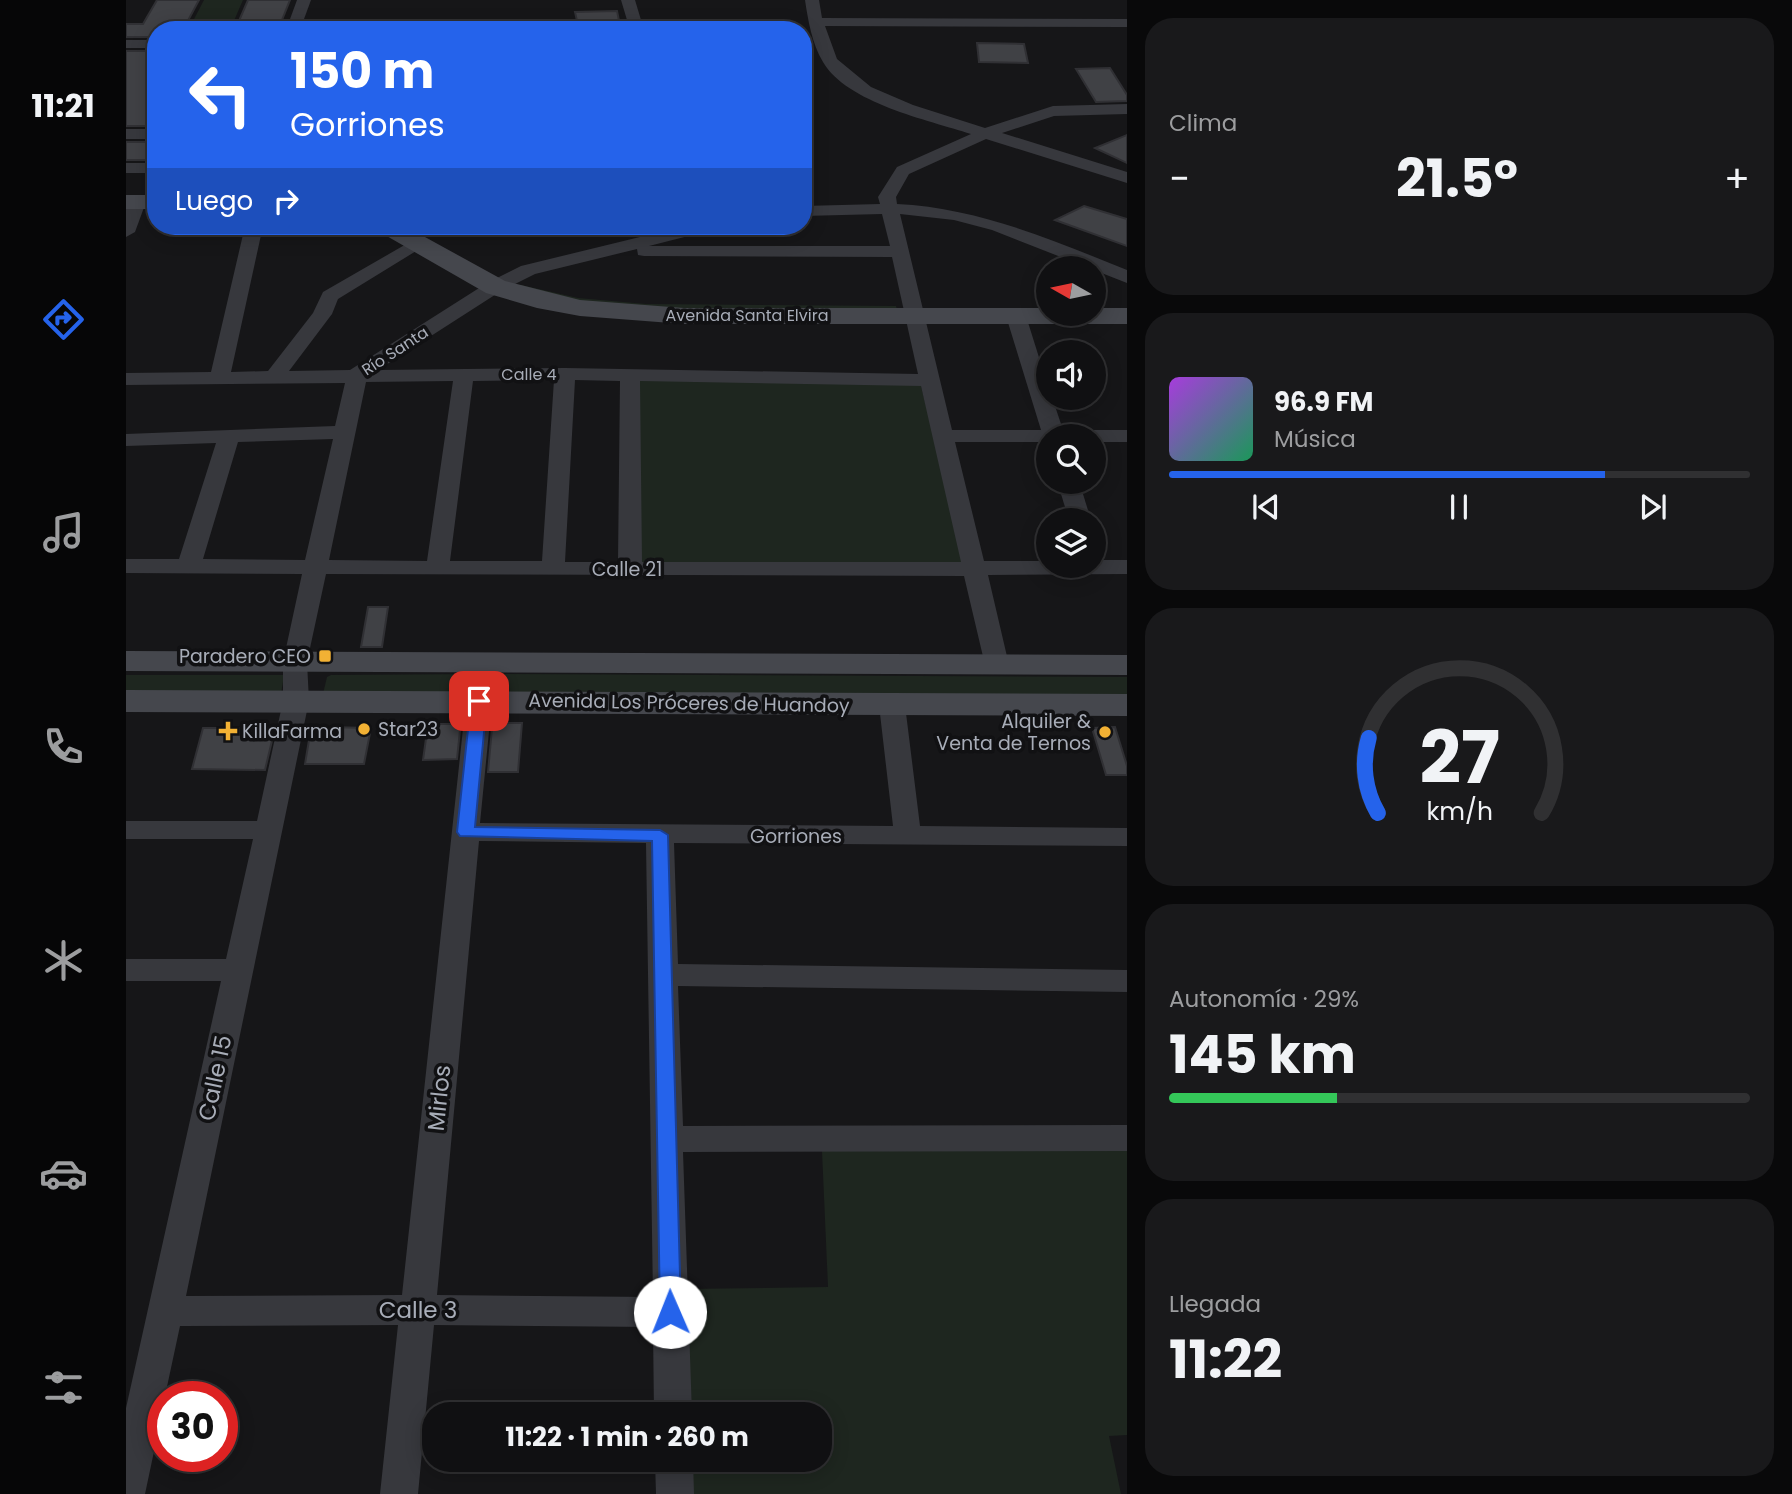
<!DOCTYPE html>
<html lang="es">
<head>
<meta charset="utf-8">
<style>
  body { margin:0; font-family:Poppins,sans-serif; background:#19191b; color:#f1f3f6; height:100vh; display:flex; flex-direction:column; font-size:26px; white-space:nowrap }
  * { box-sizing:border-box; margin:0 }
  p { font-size:23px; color:#9c9d9f }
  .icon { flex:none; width:38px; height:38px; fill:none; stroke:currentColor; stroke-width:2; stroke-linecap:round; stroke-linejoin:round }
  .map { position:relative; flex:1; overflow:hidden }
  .details { display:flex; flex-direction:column; gap:18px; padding:18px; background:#09090a; width:665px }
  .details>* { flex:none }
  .guide { position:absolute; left:21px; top:21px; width:665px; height:214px; border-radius:28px; box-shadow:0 4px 18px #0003,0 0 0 2px #303032; background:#2563eb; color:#fff; overflow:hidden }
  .needle { width:46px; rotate:279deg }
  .fabs { position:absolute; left:910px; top:256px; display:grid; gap:14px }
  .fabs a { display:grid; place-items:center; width:70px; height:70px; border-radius:50%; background:#101012; box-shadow:0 4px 18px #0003,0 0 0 2px #303032; font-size:35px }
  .speed { position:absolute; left:21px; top:1381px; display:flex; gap:14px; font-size:35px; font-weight:700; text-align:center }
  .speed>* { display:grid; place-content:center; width:91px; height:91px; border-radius:50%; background:#101012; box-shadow:0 4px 18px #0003,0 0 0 2px #303032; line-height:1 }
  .speed .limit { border:10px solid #d22; background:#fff; color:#111 }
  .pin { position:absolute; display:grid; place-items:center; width:60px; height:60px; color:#fff; margin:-30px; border-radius:14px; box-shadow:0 4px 10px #0006 }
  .me { position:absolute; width:77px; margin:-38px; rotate:359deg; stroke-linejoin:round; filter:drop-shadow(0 0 5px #0008) }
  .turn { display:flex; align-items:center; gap:24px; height:147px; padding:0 28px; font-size:32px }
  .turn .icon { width:91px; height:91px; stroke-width:2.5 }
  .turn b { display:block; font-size:49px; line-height:60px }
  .then { display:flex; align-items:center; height:66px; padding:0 28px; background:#0003; gap:14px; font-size:26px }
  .big { font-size:52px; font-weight:700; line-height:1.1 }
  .details .card { flex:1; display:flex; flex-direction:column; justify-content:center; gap:10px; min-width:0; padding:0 24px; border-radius:28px; background:#19191b }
  .details .dial { align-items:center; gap:0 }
  .dial svg { height:182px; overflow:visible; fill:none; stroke:#303032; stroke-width:7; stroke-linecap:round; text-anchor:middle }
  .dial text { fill:#f1f3f6; stroke:none }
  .song { display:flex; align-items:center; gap:21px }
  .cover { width:84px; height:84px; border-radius:10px; background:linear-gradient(135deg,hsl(280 70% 55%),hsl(150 70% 35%)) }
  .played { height:7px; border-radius:4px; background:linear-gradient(90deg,#2563eb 75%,#303032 75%) }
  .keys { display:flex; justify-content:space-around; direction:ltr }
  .heat { display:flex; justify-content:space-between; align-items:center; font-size:38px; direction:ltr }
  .charge { height:10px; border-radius:5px; background:linear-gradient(90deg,#34c759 29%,#303032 0) }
  .trip { position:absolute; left:296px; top:1402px; width:410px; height:70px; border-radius:28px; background:#101012; box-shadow:0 4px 18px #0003,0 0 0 2px #303032; font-weight:700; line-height:70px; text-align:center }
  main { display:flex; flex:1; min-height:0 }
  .tabs { display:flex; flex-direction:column; width:126px; justify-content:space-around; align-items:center; background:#060607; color:#9c9d9f }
  .tabs .icon { width:49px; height:49px }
  .tabs .active { color:#2563eb }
  .tabs b { font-size:32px; color:#f1f3f6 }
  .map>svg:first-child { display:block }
  .green { fill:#1e261f }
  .building { fill:#404145; stroke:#303034; stroke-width:2 }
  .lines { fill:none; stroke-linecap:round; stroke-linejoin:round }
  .street { fill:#37383d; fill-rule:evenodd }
  .secondary { fill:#45474d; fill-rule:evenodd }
  .route { fill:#2563eb; stroke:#184099; stroke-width:2 }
  .poi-dot { fill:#f2b134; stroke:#111113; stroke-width:2.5 }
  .labels { text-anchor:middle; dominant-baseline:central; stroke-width:7; stroke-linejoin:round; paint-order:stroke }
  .far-street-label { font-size:16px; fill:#a8adb8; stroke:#111113 }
  .street-label { font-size:19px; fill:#a8adb8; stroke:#111113 }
  .poi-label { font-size:19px; fill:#a8adb8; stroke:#111113; text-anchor:end }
  .near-street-label { font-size:23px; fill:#a8adb8; stroke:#111113 }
</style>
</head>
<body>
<main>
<nav class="tabs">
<b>11:21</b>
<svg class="icon active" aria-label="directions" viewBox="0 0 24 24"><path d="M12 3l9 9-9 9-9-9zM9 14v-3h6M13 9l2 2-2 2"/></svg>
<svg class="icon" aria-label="music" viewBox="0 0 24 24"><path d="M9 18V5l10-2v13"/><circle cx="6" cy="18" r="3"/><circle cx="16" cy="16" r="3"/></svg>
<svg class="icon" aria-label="phone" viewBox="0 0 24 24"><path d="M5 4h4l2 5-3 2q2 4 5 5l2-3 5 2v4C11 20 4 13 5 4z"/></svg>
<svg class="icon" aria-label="climate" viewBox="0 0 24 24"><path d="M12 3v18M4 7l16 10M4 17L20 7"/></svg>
<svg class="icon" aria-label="car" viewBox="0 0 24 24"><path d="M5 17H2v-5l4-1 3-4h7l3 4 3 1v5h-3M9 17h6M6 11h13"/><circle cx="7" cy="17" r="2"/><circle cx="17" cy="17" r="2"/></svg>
<svg class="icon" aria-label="filters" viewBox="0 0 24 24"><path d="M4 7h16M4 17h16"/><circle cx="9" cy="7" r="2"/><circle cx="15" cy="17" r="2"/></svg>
</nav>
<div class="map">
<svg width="1001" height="1494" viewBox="0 0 1001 1494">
  <rect width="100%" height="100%" fill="#161618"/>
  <g class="green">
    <path d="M78,0H117L107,23H66Z"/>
    <path d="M395,285L452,298L520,304L770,306L772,313H559L458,305L390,287Z"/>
    <path d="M507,380L794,382L840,565L509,564Z"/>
    <path d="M362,674L1001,677V699L196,698L201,677L205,675Z"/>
    <path d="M0,675H158L155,694L0,697Z"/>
    <path d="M696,1151H1001V1435L983,1436L995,1494H566L564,1460H693V1414H563L558,1289L702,1287Z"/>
  </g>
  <g class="building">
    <path d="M31,0H73L57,30H30V37H0V24H17Z"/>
    <path d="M122,0H164L152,30H109Z"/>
    <path d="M491,11L495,30H453L449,12Z"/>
    <path d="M851,43L898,44L902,63L853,62Z"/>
    <rect x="0" y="51" width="30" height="75"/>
    <path d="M984,68L1001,95V101L970,102L950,69Z"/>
    <path d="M1001,135V163L969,148Z"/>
    <rect x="0" y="142" width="30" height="18"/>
    <path d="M958,206L1001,219V246L929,220Z"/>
    <path d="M242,607H262L256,647H235Z"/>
    <path d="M382,723H396L392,772H362L366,728Z"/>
    <path d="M302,724H325L334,730L331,759L297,760Z"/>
    <path d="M198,727L245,728L238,764H179L184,734Z"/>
    <path d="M989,727L1001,766V775H980L966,728Z"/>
    <path d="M77,728H149L139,770L66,769Z"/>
  </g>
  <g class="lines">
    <g class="street">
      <path d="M171,0H185L174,30H160Z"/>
      <path d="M495,0H509L518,30H504Z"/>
      <path d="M679,0H693L696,18L1001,19V27L699,26L711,59L745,87L787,105L859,128L927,106L1001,104V114L928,116L876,133L1001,172V183L860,139L783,174L770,197L771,204C853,208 926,240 1001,270V283L866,230L828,220L774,214L826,430H915L880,316L890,310L900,316L922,386V397H926L939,436H922V442H829L858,561H922V565H968V560H1001V574L862,575L883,665L880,670L871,672L862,670L859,665L838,576L200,574L181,662L183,701L60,1296L276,1295L340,701L344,695L353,693L362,695L366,701L354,823L767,826L753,705L757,699L766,697L775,699L779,705L794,826L1001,828V846L548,843L552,964L1001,970V992L552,986L557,1126L1001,1125V1151L557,1152L566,1414H528L527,1327L308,1325L292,1494H254L272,1325L54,1326L39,1396H37V1409L19,1494H0V1408L95,981H0V959H100L127,839H0V821H131L157,701V662L176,574L0,573V559H53L90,443L0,446V434L209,426L219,383L0,385V373L85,372L119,226H137L105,372L142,371L187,313L197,292L289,239L298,244L295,248L212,299L206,314L163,371L224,370L361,283L395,266L559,226H589L586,230L523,246H764L756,214L677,216V206L754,204L752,197L771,167L845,134C802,120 721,103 697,62C686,44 682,20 679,0ZM511,249L512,255L518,256L766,257L792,374L439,368L252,370L375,291L409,274ZM428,380L416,561H324L347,381ZM449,380L494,381L492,562H439ZM327,381L301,561L203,560L240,382ZM514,381L795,386L835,562H516ZM207,439L179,560L77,559L112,442ZM353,841L520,843L527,1297L311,1295Z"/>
      <rect x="0" y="40" width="30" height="8"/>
      <rect x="0" y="129" width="30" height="10"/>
      <rect x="0" y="163" width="30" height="10"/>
      <path d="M11,197L20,202L9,232L0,237V208L5,198Z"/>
      <path d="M968,430H1001V442H968V436H958L960,431Z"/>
      <path d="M931,481H953L965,520H943Z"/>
      <path d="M529,1460H567L568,1494H530Z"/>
    </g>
    <g class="secondary">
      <rect x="0" y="195" width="30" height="14"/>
      <path d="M249,226H279L379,281L454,300L558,308H922V313H968V308H1001V324H558L454,316L411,308L360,293L252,231Z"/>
      <path d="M0,651L1001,655V675L0,671Z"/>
      <path d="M0,690L1001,694V716L0,712Z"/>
    </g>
  </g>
  <path class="route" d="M353,696L361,701L349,827L534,830L542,835L555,1312L552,1319L544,1322L537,1319L534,1312L526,841L334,836L331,832L345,701Z"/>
  <g class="poi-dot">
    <rect x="192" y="649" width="14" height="14" rx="3.5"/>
    <circle cx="238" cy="729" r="7"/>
    <path d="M98.5 720.5h7v7h7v7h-7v7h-7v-7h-7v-7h7z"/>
    <circle cx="979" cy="732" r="7"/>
  </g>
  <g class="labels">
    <g class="far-street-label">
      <text x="621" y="315">Avenida Santa Elvira</text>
      <text transform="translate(269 351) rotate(-33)">Río Santa</text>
      <text x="403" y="374">Calle 4</text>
    </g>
    <g class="street-label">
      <text x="501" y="569">Calle 21</text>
      <text transform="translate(563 703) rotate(1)">Avenida Los Próceres de Huandoy</text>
      <text x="670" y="836">Gorriones</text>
    </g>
    <g class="poi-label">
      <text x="185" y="656">Paradero CEO</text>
      <text x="965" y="721">Alquiler &amp;<tspan x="965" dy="22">Venta de Ternos</tspan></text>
      <text x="252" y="729" text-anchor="start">Star23</text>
      <text x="116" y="731" text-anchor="start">KillaFarma</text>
    </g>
    <g class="near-street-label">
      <text transform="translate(89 1078) rotate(-78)">Calle 15</text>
      <text transform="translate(313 1098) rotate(-84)">Mirlos</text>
      <text x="292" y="1310">Calle 3</text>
    </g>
  </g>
</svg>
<div class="fabs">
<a><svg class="needle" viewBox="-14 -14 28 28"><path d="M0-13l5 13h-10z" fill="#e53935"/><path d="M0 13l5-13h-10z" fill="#9c9d9f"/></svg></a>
<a><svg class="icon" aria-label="sound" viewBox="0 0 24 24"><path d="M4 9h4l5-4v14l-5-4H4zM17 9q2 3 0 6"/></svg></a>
<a><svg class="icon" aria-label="search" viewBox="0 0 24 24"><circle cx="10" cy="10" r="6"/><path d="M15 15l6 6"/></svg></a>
<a><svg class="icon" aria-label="layers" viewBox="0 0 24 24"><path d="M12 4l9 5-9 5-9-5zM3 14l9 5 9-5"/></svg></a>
</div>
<div class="speed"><div class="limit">30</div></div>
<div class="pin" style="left:353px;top:701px;background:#d93025"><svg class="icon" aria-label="arrive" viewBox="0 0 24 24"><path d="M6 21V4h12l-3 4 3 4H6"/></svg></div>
<svg class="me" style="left:544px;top:1312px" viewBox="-20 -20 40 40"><circle r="19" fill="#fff"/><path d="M0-13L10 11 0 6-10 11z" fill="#2563eb"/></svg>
<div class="trip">11:22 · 1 min · 260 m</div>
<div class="guide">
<div class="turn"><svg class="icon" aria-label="left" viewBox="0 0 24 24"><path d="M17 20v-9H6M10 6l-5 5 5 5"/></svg><div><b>150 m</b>Gorriones</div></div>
<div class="then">Luego<svg class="icon" aria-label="right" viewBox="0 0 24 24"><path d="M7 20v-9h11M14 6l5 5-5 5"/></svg></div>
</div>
</div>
<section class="details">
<div class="card"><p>Clima</p>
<div class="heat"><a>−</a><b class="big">21.5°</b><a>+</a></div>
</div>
<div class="card">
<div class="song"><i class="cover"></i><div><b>96.9 FM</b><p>Música</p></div></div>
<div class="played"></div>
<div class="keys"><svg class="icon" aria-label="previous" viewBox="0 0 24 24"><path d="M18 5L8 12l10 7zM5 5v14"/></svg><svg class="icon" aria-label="pause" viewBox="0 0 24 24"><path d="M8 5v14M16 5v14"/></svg><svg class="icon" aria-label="next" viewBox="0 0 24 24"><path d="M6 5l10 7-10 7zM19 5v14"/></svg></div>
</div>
<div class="card dial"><svg viewBox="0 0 100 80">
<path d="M14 69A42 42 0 1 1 86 69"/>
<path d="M14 69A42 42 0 0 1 10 36" stroke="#2563eb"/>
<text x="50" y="56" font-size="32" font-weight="700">27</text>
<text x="50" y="72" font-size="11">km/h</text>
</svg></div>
<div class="card"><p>Autonomía · 29%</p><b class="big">145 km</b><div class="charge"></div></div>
<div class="card"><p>Llegada</p><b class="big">11:22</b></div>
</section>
</main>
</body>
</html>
